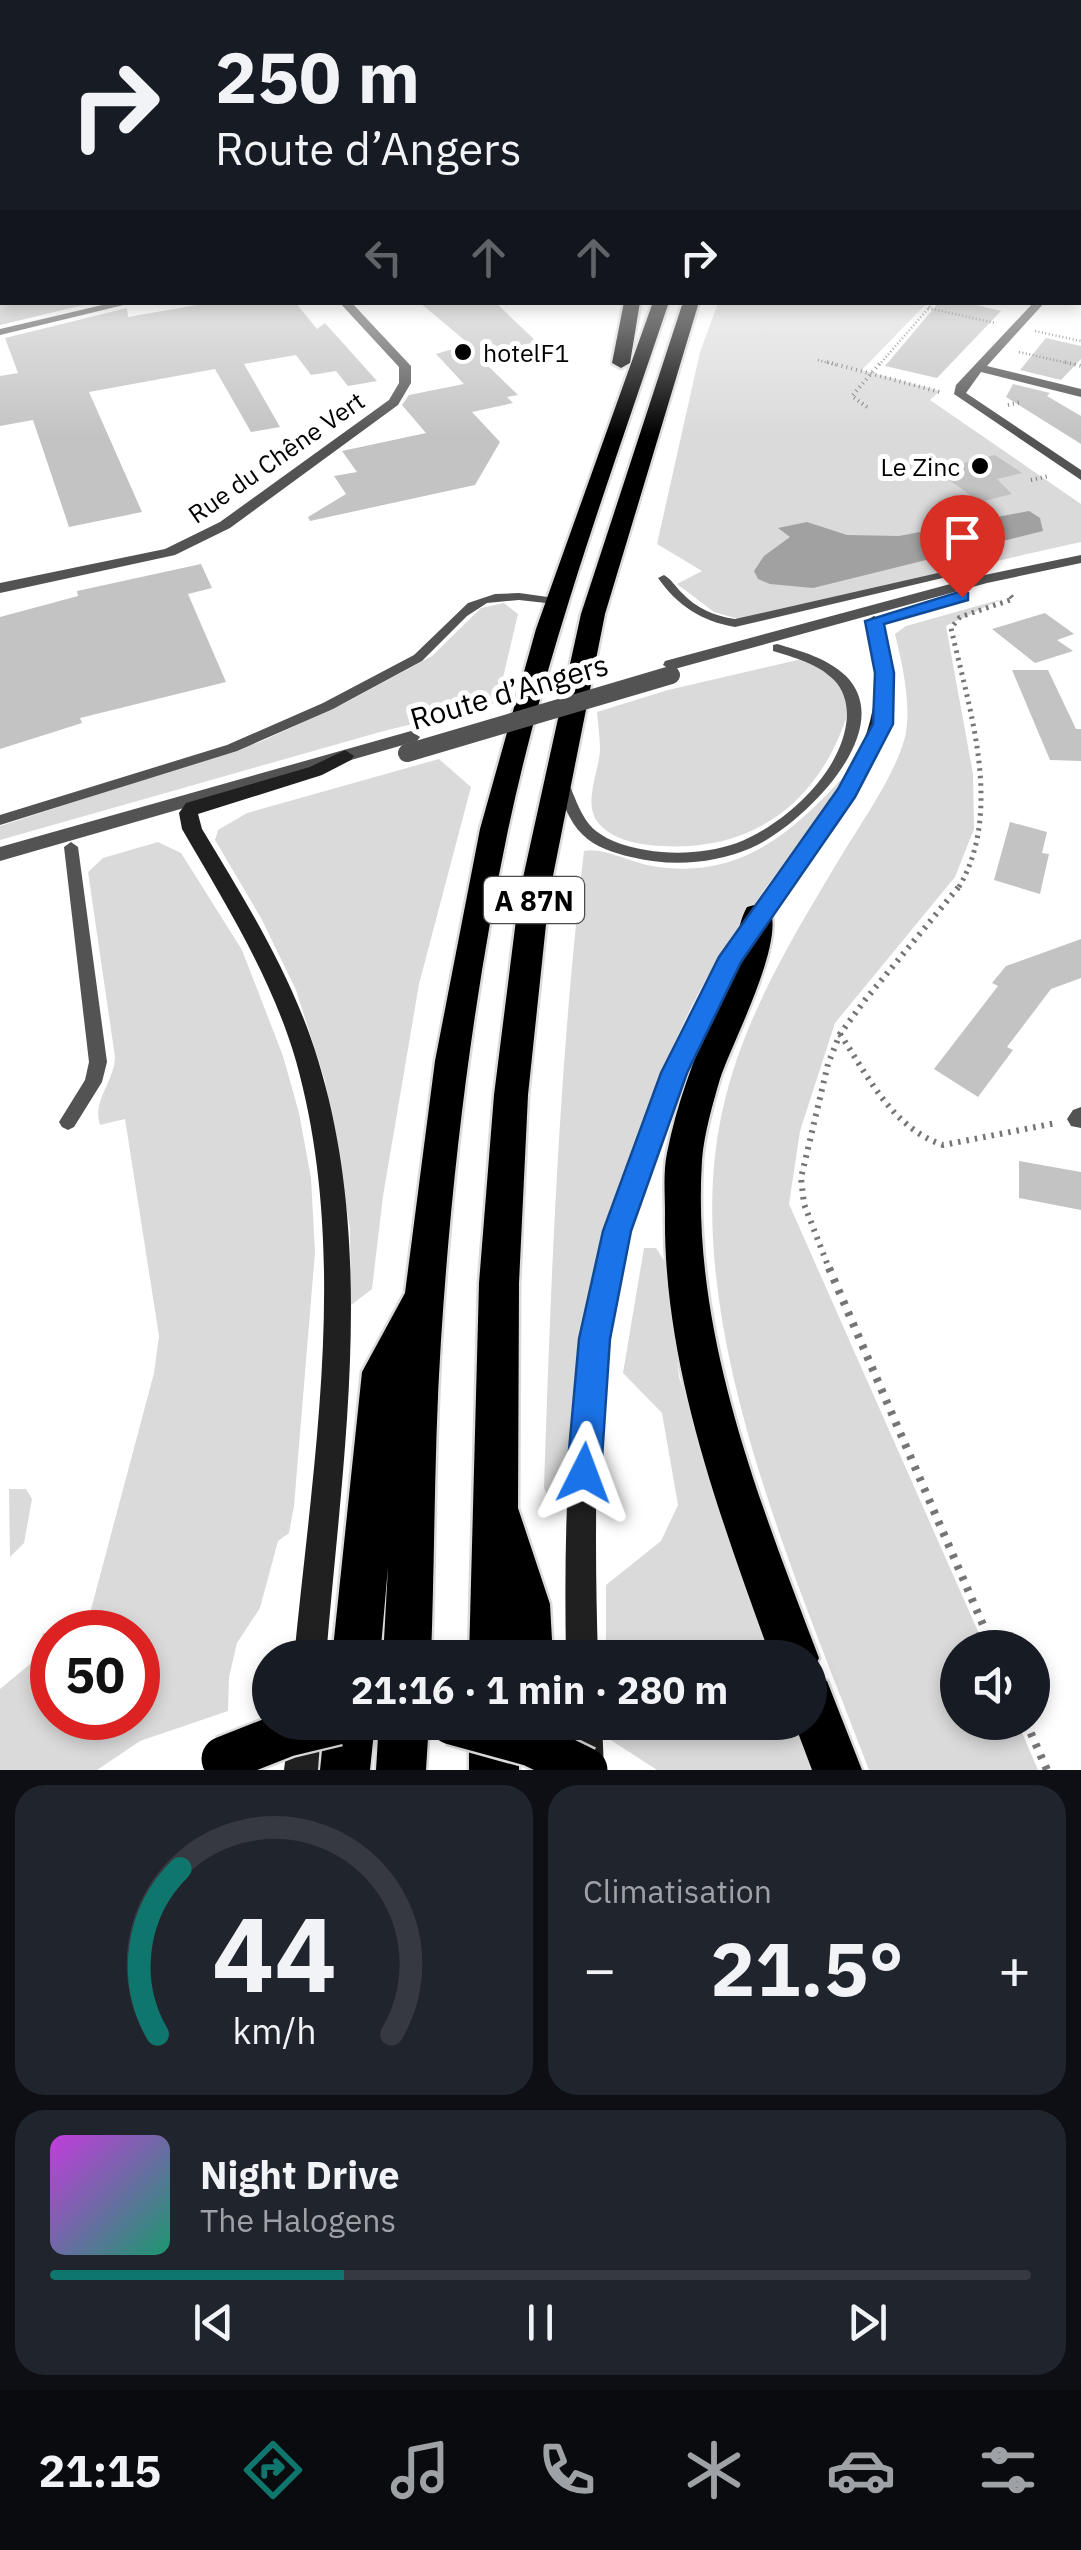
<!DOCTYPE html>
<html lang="fr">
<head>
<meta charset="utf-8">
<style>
  body { margin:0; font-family:"IBM Plex Sans",sans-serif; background:#20242c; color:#f1f3f6; height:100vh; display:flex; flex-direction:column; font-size:38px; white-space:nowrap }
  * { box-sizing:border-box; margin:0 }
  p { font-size:32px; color:#9ea1a6 }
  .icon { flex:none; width:55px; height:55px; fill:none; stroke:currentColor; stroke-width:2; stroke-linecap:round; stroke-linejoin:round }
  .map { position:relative; height:1770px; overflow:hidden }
  .side { display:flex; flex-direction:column; gap:15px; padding:15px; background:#0d0f14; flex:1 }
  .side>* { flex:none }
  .guide { position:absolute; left:0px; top:0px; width:1082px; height:305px; box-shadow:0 5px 15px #0003; background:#171b24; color:#f1f3f6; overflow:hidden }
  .fabs { position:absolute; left:940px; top:1630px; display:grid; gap:20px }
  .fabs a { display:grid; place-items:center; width:110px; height:110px; border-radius:50%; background:#171b24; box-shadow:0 5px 15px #0003; font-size:50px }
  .speed { position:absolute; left:30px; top:1610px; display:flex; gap:20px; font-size:50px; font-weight:700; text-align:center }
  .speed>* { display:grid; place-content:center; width:130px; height:130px; border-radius:50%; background:#171b24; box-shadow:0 5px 15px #0003; line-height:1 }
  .speed .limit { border:15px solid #d22; background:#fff; color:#111 }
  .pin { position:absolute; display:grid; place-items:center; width:85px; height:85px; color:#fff; margin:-102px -42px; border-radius:50% 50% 50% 0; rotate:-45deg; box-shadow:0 0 10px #0007 }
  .pin .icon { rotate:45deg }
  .me { position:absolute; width:110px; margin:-55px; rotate:3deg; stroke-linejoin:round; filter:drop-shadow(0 0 8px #0008) }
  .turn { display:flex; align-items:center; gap:35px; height:210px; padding:0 50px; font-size:45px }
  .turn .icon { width:130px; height:130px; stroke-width:2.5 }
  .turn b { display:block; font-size:70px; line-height:85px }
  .lanes { display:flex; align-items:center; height:95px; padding:0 50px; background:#0003; justify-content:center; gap:50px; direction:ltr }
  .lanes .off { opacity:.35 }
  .big { font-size:75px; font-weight:700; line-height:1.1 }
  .side .widget { flex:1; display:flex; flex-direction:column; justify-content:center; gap:15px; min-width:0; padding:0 35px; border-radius:30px; background:#20242c }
  .side .dial { align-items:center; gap:0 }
  .dial svg { height:260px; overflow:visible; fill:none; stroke:#363941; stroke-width:7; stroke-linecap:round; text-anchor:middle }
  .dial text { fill:#f1f3f6; stroke:none }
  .song { display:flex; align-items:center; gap:30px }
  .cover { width:120px; height:120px; border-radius:15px; background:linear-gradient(135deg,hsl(290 70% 55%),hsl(160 70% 35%)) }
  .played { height:10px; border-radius:5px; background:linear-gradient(90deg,#0f766e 30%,#363941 30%) }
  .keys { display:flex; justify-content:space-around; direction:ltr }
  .heat { display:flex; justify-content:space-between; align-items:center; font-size:55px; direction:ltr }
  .side .tiles { flex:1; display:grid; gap:15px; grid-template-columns:1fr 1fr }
  .widget:last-child { grid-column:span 2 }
  .trip { position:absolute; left:252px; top:1640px; width:575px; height:100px; border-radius:50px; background:#171b24; box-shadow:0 5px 15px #0003; font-weight:700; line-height:100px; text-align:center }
  .tab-bar { display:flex; height:160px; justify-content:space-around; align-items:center; background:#090b0e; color:#9ea1a6 }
  .tab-bar .icon { width:70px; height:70px }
  .tab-bar .current { color:#0f766e }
  .tab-bar b { font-size:45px; color:#f1f3f6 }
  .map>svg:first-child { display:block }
  .green { fill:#dadada }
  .water { fill:#a1a1a1 }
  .building { fill:#c3c3c3 }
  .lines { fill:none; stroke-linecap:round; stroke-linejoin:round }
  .motorway-casing { stroke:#dbdbdb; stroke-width:5 }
  .path-far4 { stroke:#757575; stroke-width:2.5; stroke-dasharray:1 2.5; stroke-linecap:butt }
  .path-far3 { stroke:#757575; stroke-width:4; stroke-dasharray:1 4; stroke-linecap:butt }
  .path-far2 { stroke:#757575; stroke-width:5; stroke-dasharray:2.5 5; stroke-linecap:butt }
  .path-far1 { stroke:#757575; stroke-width:6; stroke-dasharray:2.5 6; stroke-linecap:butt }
  .path { stroke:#757575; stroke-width:8; stroke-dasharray:4 8; stroke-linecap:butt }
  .service { fill:#535353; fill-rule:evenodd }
  .minor { fill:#535353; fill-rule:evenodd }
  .tertiary { fill:#535353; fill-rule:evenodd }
  .secondary { fill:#202020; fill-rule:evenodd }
  .motorway { fill:#000; fill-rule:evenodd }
  .motorway-bridge-casing { stroke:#dbdbdb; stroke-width:50; stroke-linecap:butt }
  .tertiary-bridge { stroke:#535353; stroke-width:18 }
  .motorway-bridge { stroke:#000; stroke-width:45 }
  .route { fill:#1a73e8; stroke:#114b97; stroke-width:2.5 }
  .poi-dot { fill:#000; stroke:#fff; stroke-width:4 }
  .labels { text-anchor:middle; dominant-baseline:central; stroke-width:10; stroke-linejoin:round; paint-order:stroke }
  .far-poi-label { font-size:25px; fill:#000; stroke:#fff; text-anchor:start }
  .far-street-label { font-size:25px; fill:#000; stroke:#fff }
  .shield { fill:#fff; stroke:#4c4c4c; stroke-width:2.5 }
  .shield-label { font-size:28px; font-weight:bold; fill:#000 }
  .street-label { font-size:30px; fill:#000; stroke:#fff }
</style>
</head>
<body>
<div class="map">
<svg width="1081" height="1770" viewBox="0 0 1081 1770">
  <rect width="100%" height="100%" fill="#fff"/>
  <g class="green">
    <path d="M718,303H927L862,370L940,391L930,400L1081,504V542L738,619L714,612L677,584L702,571L657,544L700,352Z"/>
    <path d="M1002,599L946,626L973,774L974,829L955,877L835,1023L800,1131L789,1204L985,1647L958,1648V1722L1018,1723L1038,1770H869C798,1582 683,1330 719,1128C737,1026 791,940 843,853C862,822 900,767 906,732C911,702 902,663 895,634L906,626Z"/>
    <path d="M504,603L518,614L497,703L380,732L0,840V826L260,742L347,702L432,656L481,608Z"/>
    <path d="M802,659C828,669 839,681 850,706C822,803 751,856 649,845C630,843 605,836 595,818C585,799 599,771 600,750C600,738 598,724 597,712L668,690Z"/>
    <path d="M439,759L471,787L419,984L383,1196L372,1289L351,1305L350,1229L325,1081L296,990L261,918L215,840L218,830L247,813Z"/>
    <path d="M851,769C798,849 732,924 690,1010C642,1108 606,1214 584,1320C573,1374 571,1432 566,1487L555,1496L547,1495L544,1488C551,1275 559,1063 584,851C602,847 632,863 652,866C742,881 795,830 851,769Z"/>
    <path d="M158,842L181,853L242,950L283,1056L299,1113L311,1178L315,1252L294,1506L289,1533L278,1541L260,1608L237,1643L229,1677L228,1711L140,1741L97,1770H0V1689L35,1660L43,1633L52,1634V1718H138V1632H85L154,1373L159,1336L125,1119L100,1125C92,1100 114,1083 115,1057L88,872L103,858Z"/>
    <path d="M644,1248H656L667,1265L679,1377L772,1657L606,1658V1585L661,1541L678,1505L662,1413L623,1373Z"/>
    <path d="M9,1489H26L32,1499L24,1543L10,1557Z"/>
    <path d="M606,1723H795L811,1770H657L606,1737Z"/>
  </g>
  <path class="water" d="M1029,511L1040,518L1043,531L813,588L770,584L758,579L754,571L764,556L790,537L778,528L807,522L847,535L899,536Z"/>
  <g class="building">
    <path d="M0,302H96L0,325Z"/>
    <path d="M214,302H295L317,329L325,323L377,381L348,386L336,371L311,375L296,355L244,364L280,427L251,432L215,369L89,392L142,512L69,527L33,420L0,426V376L18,373L5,338L127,308L128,317Z"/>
    <path d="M419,302H495L537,342L512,347L523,357L486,364L518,395L507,397L513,403L472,412L500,442L475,485L310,521L308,517L346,494L334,476L357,472L342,451L426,433L402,405L409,395L464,384L436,354L469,344Z"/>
    <path d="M939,302H964L1001,311L937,378L885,366Z"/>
    <path d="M1046,338L1081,346V359L1061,380L1020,370Z"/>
    <path d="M1013,384L1050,393L1047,396L1081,416V444L1006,397Z"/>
    <path d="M995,455L1022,473L997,479L1012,494L980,502L935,470Z"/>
    <path d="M201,564L212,588L188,594L226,682L80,718L82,723L0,749V617L78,596L77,591Z"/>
    <path d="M1045,613L1074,634L1057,640L1073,651L1035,663L992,629Z"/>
    <path d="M1012,670H1048L1076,729H1081V761L1050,760Z"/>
    <path d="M1010,822L1047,832L1042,853L1049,854L1040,894L994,880Z"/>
    <path d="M1081,939V978L1051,989L1007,1047L1013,1050L978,1097L934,1069L998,986L992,983L1006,966Z"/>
    <path d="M1019,1161L1081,1172V1210L1019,1198Z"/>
  </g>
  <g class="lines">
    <defs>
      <g id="motorway">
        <path d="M624,302H640L630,363L621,368L612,363Z"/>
        <path d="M653,302H669C610,477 546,650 508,830C473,998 452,1169 441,1340C434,1446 435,1552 431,1658H383L388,1567L380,1658H332L362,1372L405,1293L435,1061L480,829L536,629Z"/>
        <path d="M683,302H699L605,614L549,896L528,1095L519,1283L518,1508L550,1604L553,1658H469L479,1283L494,1095L519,896L581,614Z"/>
        <path d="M758,904L769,907C787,940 732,1042 720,1079C713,1103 704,1134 702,1160C691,1332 759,1500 819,1658L812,1674L827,1681L862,1770H812L794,1722H810V1658H771C720,1516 663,1366 665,1214C665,1194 663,1172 667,1153C679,1092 703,1037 727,980C737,957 735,928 747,907Z"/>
        <path d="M325,1722H375L370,1770H320Z"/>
        <path d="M379,1722H429L426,1770H376Z"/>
        <rect x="469" y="1722" width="50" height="48"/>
      </g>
    </defs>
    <use href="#motorway" class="motorway-casing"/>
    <g class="path-far4">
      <path d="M928,308L995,323"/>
      <path d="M1035,331L1081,341"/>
      <path d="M1019,352L1076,365"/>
      <path d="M818,360L836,365"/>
      <path d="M879,365L934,302"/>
    </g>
    <g class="path-far3">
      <path d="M827,362L940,392"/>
      <path d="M1065,362L1081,366"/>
      <path d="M1008,405L1021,402"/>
      <path d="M867,407L852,396L881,362"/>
      <path d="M1031,480L1049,476"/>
    </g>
    <path class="path-far2" d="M959,887C1004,810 969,709 951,628L960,617L1013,599L1009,594"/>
    <g class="path-far1">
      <path d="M840,1034C868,1076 892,1128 943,1145L1056,1123"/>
      <path d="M830,1271L804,1204L801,1178L828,1064L840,1034L865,1000L961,884"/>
    </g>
    <g class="path">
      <path d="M829,1268L993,1648"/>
      <path d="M1026,1722L1047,1770"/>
    </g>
    <g class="service">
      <path d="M951,570H968L991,579L985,582L967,576H951L735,627C701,621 678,606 658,578L664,575C671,579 675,586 682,593C696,608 714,616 735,619Z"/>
      <path d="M519,593L555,598L561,601L555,604L519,600L487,603L467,616L422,661L333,709L237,751L0,825V815L227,745L323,703L414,655L468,603L495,594Z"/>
      <path d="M777,644C801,651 827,658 846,676C900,731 800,827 751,848C713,864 671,867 631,857C614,853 595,847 583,835C568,821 562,799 554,781L556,778H566C575,795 580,818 596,831C610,842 628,847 646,850C676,855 708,853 737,843C786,824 845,770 847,715C847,702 843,689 834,680C817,663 795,658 773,651V645Z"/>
      <path d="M71,842L78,847L107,1062L102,1082L74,1127L68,1130L62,1127L59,1122L85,1080L89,1062L64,847Z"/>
    </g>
    <g class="minor">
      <path d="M1081,263V270H1080V263Z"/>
      <rect x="1080" y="287" width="1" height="6"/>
      <path d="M115,302H136L0,335V329Z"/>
      <path d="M339,302H351L411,366V383L398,405L230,528L175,555L0,593V583L165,549L220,522L389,400L399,383V367Z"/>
      <path d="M1034,302H1045L987,366L1081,389V397L981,372L966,393L1081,470V480L954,394L956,385Z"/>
      <path d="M1081,1107V1128L1071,1126L1067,1119L1073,1110Z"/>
    </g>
    <g class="tertiary">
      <path d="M1081,555V563L987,583L671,670L663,665L665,661L980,576Z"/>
      <path d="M411,731L420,737L417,741L0,861V847Z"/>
    </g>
    <g class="secondary">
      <path d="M874,616L882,621C886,637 893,656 893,673C895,787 791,870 739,962C696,1040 659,1136 633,1221C592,1351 594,1522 598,1658H566C564,1544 566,1431 586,1319C592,1284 598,1249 609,1216C639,1129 675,1040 719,959C771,866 877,787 876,673C876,656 870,637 866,621Z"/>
      <path d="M345,750L354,756L351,760L322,775L198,814L202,829C246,902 293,977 318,1060C377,1252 342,1461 326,1658H294C313,1461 350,1254 296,1061C272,978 225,903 182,829L179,813L186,803L310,767Z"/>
      <path d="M290,1722H318L321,1729L318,1770H284Z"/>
      <path d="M568,1722H602L604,1770H570Z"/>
    </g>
    <use href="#motorway" class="motorway"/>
    <defs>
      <g id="motorway-bridge">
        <path d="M452,1722L532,1744L585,1770"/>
        <path d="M224,1759L287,1734L337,1722"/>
      </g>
    </defs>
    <use href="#motorway-bridge" class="motorway-bridge-casing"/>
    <path class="tertiary-bridge" d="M407,753L671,675"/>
    <use href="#motorway-bridge" class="motorway-bridge"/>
  </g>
  <linearGradient id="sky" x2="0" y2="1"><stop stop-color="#8baccc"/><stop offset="0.43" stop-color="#fff"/><stop offset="1" stop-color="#fff" stop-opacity="0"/></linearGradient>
  <rect width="1081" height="437" fill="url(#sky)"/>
  <path class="route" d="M962,591L968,593V600L884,624L894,673L893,724L855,797L741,962L687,1073L631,1231L610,1339L601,1473L596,1485L584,1490L572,1485L567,1473L579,1339L603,1231L661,1073L719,957L838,789L873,724L875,673L865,621Z"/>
  <g class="poi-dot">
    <circle cx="463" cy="352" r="10"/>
    <circle cx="980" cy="466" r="10"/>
  </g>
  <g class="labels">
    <g class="far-poi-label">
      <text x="483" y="352">hotelF1</text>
      <text x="960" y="466" text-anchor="end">Le Zinc</text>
    </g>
    <g class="far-street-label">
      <text transform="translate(276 457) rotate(-35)">Rue du Chêne Vert</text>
    </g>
    <rect class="shield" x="484" y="877" width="100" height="46" rx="8"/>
    <g class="shield-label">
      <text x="534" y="900">A 87N</text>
    </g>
    <g class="street-label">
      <text transform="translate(509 691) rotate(-16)">Route d’Angers</text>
    </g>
  </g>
</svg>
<div class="fabs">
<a><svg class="icon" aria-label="sound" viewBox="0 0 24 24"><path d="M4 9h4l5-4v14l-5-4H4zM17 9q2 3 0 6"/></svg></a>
</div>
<div class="speed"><div class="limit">50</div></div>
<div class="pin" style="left:962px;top:597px;background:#d93025"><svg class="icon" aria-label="arrive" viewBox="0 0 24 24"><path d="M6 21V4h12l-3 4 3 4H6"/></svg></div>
<svg class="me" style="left:584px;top:1473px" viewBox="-20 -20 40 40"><path d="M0-17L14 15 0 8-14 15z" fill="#1a73e8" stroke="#fff" stroke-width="4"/></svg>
<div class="trip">21:16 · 1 min · 280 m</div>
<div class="guide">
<div class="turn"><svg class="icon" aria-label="right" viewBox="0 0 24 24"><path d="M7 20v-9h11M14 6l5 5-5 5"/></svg><div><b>250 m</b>Route d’Angers</div></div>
<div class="lanes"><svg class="icon off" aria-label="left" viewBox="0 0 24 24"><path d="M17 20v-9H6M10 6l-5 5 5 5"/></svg><svg class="icon off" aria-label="ahead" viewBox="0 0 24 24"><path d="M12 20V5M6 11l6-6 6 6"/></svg><svg class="icon off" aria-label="ahead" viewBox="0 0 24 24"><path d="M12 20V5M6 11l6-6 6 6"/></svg><svg class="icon" aria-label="right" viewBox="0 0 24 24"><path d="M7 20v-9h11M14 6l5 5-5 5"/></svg></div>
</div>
</div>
<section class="side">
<div class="tiles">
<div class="widget dial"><svg viewBox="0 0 100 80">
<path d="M14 69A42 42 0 1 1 86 69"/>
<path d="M14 69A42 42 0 0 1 21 18" stroke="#0f766e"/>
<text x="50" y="56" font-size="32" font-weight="700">44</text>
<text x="50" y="72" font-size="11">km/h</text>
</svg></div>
<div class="widget"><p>Climatisation</p>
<div class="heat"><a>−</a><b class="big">21.5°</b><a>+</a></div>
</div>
<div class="widget">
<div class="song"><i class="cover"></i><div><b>Night Drive</b><p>The Halogens</p></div></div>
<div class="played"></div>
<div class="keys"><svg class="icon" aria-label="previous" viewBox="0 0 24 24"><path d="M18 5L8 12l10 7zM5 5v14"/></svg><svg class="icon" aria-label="pause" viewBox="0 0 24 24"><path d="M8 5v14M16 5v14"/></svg><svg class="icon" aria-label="next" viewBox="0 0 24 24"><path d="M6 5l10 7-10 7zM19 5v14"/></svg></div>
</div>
</div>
</section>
<nav class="tab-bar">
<b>21:15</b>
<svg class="icon current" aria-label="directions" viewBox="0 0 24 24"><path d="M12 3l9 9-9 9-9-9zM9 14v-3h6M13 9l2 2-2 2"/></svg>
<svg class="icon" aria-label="music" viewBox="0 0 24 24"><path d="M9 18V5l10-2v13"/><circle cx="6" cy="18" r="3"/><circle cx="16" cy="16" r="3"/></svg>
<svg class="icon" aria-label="phone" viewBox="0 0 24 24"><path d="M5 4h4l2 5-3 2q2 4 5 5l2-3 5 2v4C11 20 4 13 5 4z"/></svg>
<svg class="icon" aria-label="climate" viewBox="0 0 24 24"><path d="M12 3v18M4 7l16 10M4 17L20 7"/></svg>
<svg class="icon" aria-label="car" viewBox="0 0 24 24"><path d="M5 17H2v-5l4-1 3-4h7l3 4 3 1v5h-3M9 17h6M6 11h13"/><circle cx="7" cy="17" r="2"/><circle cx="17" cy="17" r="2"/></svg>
<svg class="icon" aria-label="filters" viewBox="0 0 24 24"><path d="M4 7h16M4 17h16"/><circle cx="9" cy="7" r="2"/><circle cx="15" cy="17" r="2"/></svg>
</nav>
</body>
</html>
